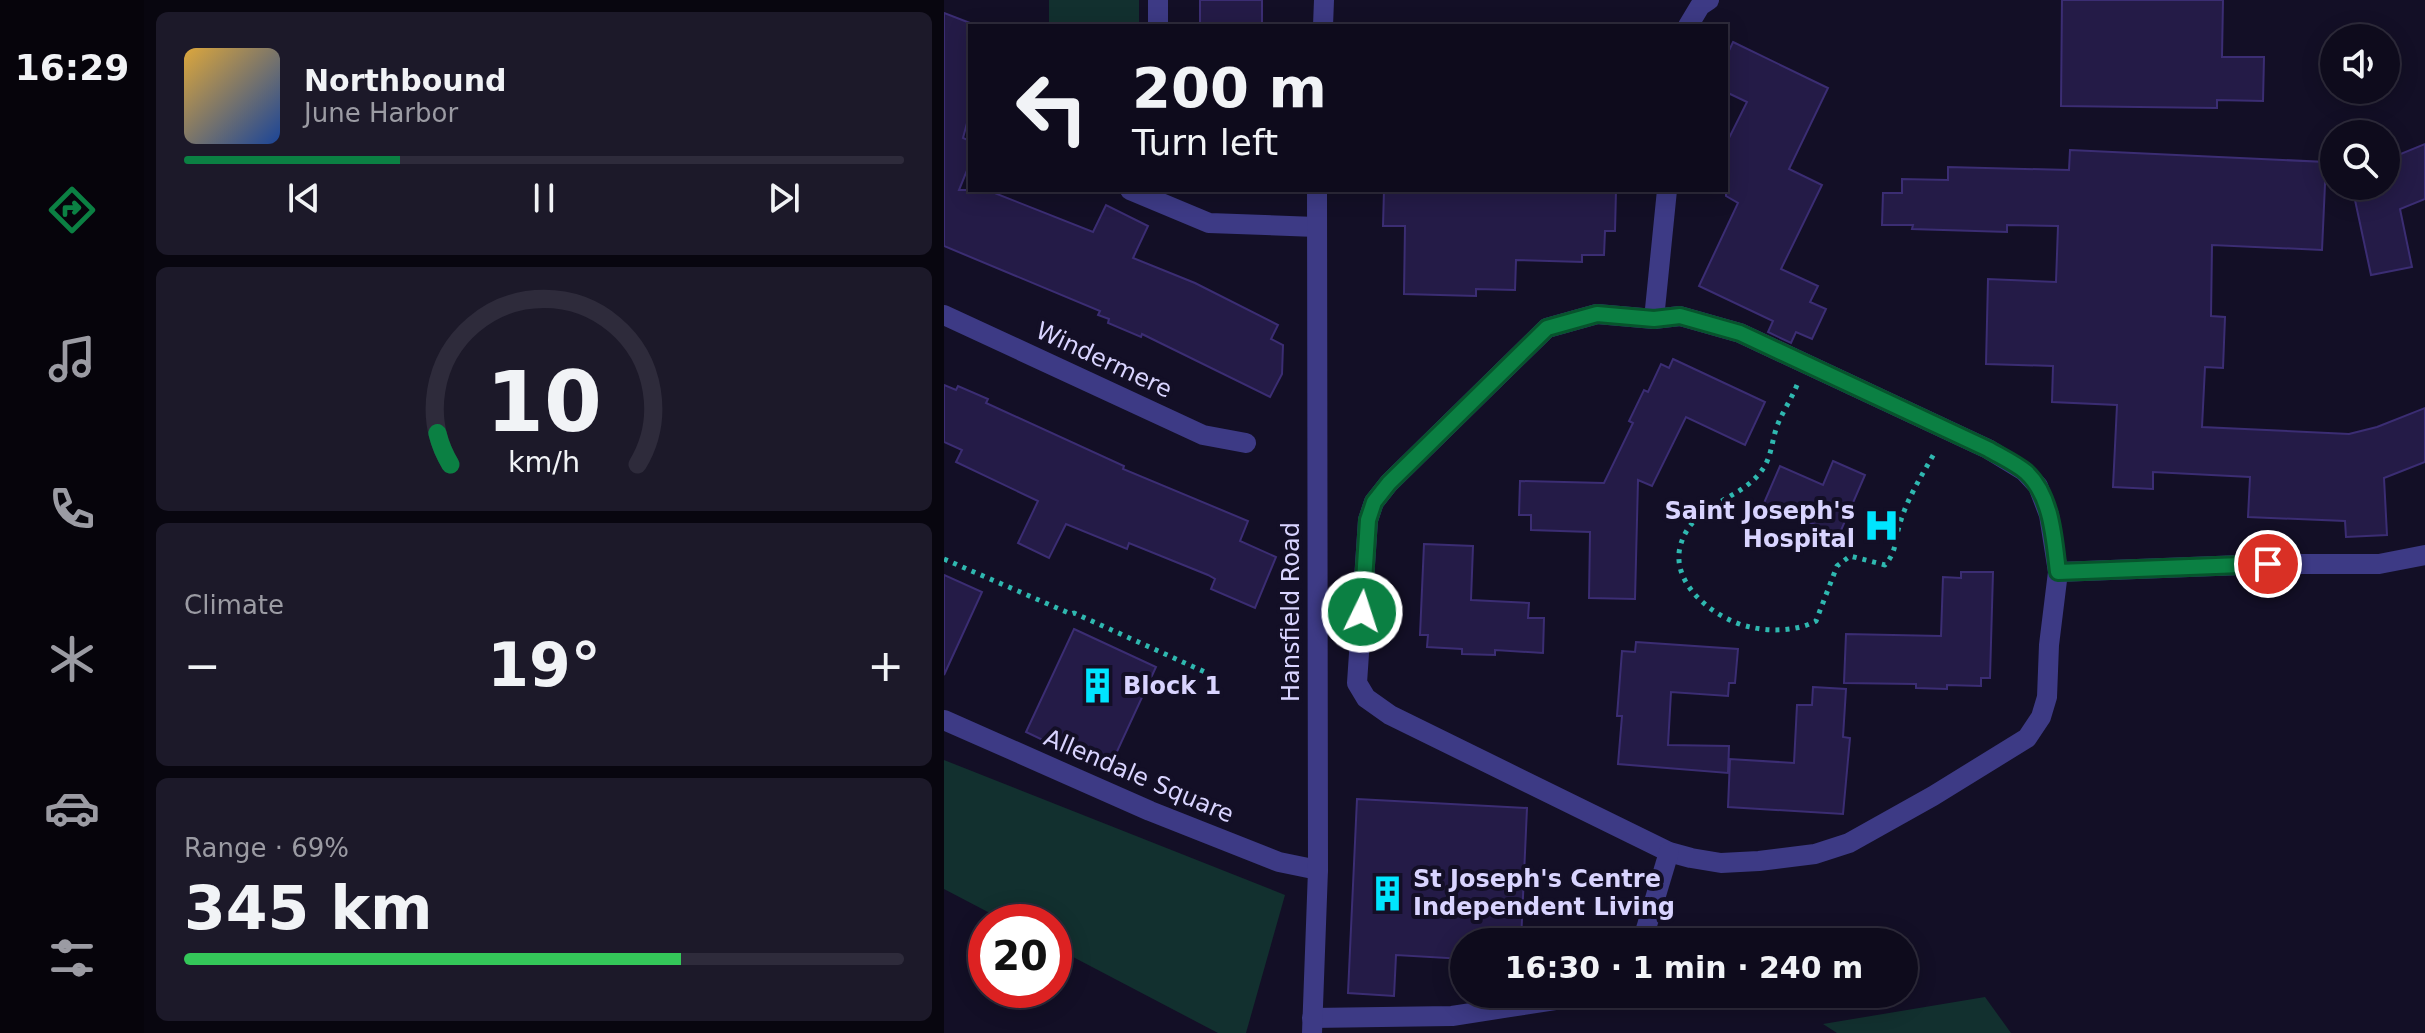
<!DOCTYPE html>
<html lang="en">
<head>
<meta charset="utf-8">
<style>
  body { margin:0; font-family:"DejaVu Sans",sans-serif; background:#1c1929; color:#f1f3f6; height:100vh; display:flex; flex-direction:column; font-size:30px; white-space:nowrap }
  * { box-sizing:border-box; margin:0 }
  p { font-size:26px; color:#9b9ba3 }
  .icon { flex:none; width:44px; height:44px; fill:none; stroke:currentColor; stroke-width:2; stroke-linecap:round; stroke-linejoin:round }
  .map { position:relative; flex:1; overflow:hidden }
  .drawer { display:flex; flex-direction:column; gap:12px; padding:12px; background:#08060f; width:800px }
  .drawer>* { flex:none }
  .banner { position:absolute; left:24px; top:24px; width:760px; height:168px; border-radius:0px; box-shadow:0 4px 20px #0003,0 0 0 2px #2e2b3b; background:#0e0b1c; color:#f1f3f6; overflow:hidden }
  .controls { position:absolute; left:1376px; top:24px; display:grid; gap:16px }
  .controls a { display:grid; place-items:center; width:80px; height:80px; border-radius:50%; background:#0e0b1c; box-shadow:0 4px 20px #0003,0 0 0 2px #2e2b3b; font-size:40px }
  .speed { position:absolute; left:24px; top:904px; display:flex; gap:16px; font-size:40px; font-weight:700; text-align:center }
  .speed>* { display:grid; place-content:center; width:104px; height:104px; border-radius:50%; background:#0e0b1c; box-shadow:0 4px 20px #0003,0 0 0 2px #2e2b3b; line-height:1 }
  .speed .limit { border:12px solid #d22; background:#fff; color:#111 }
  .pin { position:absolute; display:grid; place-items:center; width:68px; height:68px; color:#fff; margin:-34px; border:4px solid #fff; border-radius:50%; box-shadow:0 2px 8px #0007 }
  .me { position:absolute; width:88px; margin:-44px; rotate:4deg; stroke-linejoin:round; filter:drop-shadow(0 0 6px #0008) }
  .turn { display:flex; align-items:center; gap:28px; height:168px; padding:0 32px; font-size:36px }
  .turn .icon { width:104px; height:104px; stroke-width:2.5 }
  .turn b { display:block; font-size:56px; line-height:68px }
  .big { font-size:60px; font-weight:600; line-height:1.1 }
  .drawer .tile { flex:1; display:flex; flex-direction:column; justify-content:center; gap:12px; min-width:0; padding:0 28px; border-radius:12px; background:#1c1929 }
  .drawer .dial { align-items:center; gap:0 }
  .dial svg { height:208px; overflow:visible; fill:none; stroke:#2e2b3b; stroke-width:7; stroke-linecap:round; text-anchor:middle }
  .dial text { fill:#f1f3f6; stroke:none }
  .song { display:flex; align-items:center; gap:24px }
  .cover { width:96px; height:96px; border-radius:12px; background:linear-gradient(135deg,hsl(40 70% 55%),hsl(220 70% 35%)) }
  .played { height:8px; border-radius:4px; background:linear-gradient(90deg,#0b8043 30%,#2e2b3b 30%) }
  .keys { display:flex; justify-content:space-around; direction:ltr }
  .heat { display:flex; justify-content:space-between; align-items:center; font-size:44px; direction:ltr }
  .charge { height:12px; border-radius:6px; background:linear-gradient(90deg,#34c759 69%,#2e2b3b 0) }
  .trip { position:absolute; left:506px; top:928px; width:468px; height:80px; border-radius:40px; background:#0e0b1c; box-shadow:0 4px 20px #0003,0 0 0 2px #2e2b3b; font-weight:600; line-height:80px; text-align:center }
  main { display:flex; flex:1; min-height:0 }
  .tabs { display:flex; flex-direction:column; width:144px; justify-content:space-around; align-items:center; background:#06040b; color:#9b9ba3 }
  .tabs .icon { width:56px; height:56px }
  .tabs .selected { color:#0b8043 }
  .tabs b { font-size:36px; color:#f1f3f6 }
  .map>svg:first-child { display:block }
  .green { fill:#12302f }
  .building { fill:#241b47; stroke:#3b2d73; stroke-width:2 }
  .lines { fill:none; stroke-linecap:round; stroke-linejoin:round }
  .path { stroke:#2fb8b0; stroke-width:5; stroke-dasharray:4 6; stroke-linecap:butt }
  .minor { stroke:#3d3a85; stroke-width:20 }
  .route-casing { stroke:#07532c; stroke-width:20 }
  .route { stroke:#0b8043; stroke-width:14 }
  .labels { text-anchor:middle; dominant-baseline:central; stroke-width:8; stroke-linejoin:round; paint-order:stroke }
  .street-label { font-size:24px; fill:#d9d4ff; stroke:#130f26 }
  .poi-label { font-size:24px; font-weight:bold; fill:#d9d4ff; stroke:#130f26; text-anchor:start }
</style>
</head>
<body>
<main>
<nav class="tabs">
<b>16:29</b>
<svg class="icon selected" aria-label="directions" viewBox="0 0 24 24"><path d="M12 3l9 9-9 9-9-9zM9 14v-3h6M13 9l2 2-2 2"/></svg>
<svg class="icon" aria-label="music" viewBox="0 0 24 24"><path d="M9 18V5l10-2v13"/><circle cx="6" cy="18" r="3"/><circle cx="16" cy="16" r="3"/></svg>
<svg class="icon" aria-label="phone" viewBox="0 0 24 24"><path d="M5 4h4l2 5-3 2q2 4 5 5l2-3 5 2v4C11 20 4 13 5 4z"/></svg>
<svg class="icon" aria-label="climate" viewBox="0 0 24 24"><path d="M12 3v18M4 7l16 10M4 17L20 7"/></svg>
<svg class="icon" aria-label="car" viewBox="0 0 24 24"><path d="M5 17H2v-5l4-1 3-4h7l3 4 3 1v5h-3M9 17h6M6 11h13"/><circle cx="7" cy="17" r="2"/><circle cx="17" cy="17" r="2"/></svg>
<svg class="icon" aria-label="filters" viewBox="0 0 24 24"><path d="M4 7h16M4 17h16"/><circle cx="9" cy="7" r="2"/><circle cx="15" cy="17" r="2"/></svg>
</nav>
<section class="drawer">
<div class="tile">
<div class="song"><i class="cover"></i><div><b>Northbound</b><p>June Harbor</p></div></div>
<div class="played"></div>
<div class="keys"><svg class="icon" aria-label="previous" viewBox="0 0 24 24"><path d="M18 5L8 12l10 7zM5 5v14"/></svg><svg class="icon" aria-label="pause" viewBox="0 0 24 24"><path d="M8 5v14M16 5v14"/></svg><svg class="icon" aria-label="next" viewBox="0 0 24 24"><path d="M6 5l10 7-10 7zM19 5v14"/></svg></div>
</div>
<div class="tile dial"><svg viewBox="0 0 100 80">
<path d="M14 69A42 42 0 1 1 86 69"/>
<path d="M14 69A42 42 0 0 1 9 57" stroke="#0b8043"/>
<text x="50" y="56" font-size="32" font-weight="700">10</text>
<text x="50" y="72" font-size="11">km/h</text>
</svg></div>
<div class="tile"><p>Climate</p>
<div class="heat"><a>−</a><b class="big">19°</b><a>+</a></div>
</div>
<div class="tile"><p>Range · 69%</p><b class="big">345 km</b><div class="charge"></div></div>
</section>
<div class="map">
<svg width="1481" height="1033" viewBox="0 0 1481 1033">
  <rect width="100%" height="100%" fill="#130f26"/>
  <g class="green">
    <rect x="105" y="0" width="90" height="26"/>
    <path d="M0,760L341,895L302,1033H274L110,947V922H63L0,889Z"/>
    <path d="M1041,997L1067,1033H893L879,1024Z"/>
  </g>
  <g class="building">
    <rect x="256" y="0" width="62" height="26"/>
    <path d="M1118,0H1279L1278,57H1320L1319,101L1273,100V108L1117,106Z"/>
    <path d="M0,13L26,23V112L19,138L26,141V163L15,190H43L149,232L162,205L204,226L189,258L251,283L334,325L327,339L339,345L338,374L326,397L198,334L197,337L164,323L165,319L154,315L156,311L0,246Z"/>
    <path d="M789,42L884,88L845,169L878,185L837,269L874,286L866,302L882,309L868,339L852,332L847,343L824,332L829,321L755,286L794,203L782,196V144L803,102L782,92V57Z"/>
    <path d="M1481,144V199L1456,209L1468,267L1427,275L1408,186H1442V160Z"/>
    <path d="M1126,150L1382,162L1378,250L1268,245L1267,316L1281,317L1279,368L1261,367L1258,427L1405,434L1433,427L1481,408V462L1440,478L1443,535L1402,537L1401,521L1304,517L1306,477L1209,472V489L1169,487L1173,405L1108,402L1109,366L1042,364L1044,279L1112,282L1114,226L1063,225V232L968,229L969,225H938L939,193H958V179L1004,180V167L1125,170Z"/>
    <path d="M440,190H672L671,231H661L660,255H638V262L572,260L571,290L532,289V296L460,294L461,226H439Z"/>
    <path d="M729,359L821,402L801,445L742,417L708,486L694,480L691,599L645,598L646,532L587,530V515H575L576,481L660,483L689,423L685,421L700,390L704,392L717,364L725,368Z"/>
    <path d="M0,385L12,390L14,386L44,399L42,403L180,466L179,469L304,521L296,541L332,557L311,608L267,589L271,579L264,575L185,543L183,549L122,524L105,558L74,543L94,501L12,462L18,450L0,442Z"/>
    <path d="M889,461L921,475L895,535L820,503L836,466L879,485Z"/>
    <path d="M480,544L529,546L527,600L585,603L584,618H600L599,653L551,650V655L518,654V649L483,647L484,635H476Z"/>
    <path d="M1017,572H1049L1046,678H1037V686L1003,685V689L972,688V684L900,683L902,634L997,636L999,577L1017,578Z"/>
    <path d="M0,575L38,592L0,675Z"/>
    <path d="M130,629L212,667L164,771L82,732Z"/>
    <path d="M692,642L794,649L791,683H785L784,696L727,692L724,745L785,746L784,773L674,764L678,716H673L678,651L691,652Z"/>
    <path d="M869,687L902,689L899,737L906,738L899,814L784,807L786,759L850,763L853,705H868Z"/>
    <path d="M413,799L583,808L577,941L520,942V959L452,955L450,996L404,993Z"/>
  </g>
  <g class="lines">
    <g class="path">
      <path d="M853,385C847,400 837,414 832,429C827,446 827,460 815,474C792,502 747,504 736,547C727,586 773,620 806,627C827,632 853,631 872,621L893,566L906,556L941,565C953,551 951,539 956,523C964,497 978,475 991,452"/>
      <path d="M0,559L127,614L130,613L272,677L267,687"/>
    </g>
    <g class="minor">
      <path d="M214,0V26"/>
      <path d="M379,26L380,0"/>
      <path d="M744,26L756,6L765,0"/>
      <path d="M186,190L265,223L372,227"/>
      <path d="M653,314L710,319L736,316L796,333L1044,449L1080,471L1094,486L1105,515L1114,572L1105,645L1103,697L1097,717L1083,738L989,796L905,843L871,854L815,861L777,863L747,858L725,852L446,715L422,698L413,683L424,520L430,502L445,483L603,328Z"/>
      <path d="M0,315L259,435L302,443"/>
      <path d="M710,319L723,190"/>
      <path d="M1114,572L1324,564H1435L1481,555"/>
      <path d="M0,720L206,811L335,862L374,870"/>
      <path d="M698,942L725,852"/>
      <path d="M368,1018L508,1016L650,994"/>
      <path d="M368,1033L374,870L373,190"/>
    </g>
  </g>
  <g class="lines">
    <defs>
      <path id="route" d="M418,612L424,520L430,502L445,483L603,328L653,314L710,319L736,316L796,333L1044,449C1056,456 1071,463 1082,472C1108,496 1110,539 1114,572L1324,564"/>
    </defs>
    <use href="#route" class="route-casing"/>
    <use href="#route" class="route"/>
  </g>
  <defs>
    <symbol id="hospital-bare" viewBox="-9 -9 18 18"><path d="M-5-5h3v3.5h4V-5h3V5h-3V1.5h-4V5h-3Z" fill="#00e5ff" stroke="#130f26" stroke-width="2.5" paint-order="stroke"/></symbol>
    <symbol id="building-bare" viewBox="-9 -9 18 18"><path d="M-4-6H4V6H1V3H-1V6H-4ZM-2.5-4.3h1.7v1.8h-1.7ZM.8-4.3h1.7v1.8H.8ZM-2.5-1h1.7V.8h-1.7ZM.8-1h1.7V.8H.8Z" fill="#00e5ff" stroke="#130f26" stroke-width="2.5" paint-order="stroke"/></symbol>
  </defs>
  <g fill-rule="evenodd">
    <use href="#hospital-bare" x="912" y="500" width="51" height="51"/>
    <use href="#building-bare" x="128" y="660" width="51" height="51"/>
    <use href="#building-bare" x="418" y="868" width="51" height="51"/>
  </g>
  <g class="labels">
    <g class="street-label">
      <text transform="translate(160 360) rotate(25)">Windermere</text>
      <text transform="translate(347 612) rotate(-90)">Hansfield Road</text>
      <text transform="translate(195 776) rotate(23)">Allendale Square</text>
    </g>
    <g class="poi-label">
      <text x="911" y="511" text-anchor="end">Saint Joseph's<tspan x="911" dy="28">Hospital</tspan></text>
      <text x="179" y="686">Block 1</text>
      <text x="469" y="879">St Joseph's Centre<tspan x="469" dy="28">Independent Living</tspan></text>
    </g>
  </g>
</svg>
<div class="controls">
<a><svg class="icon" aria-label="sound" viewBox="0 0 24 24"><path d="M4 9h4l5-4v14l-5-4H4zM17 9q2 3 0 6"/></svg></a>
<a><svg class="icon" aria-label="search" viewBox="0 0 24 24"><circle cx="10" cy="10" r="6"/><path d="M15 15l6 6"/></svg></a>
</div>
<div class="speed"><div class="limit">20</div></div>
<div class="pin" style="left:1324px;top:564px;background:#d93025"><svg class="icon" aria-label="arrive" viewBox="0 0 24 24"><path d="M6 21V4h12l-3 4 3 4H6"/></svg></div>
<svg class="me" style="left:418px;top:612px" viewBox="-20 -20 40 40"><circle r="17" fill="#0b8043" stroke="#fff" stroke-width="3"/><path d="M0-11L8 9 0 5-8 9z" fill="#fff"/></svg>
<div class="trip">16:30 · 1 min · 240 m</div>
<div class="banner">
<div class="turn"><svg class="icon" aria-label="left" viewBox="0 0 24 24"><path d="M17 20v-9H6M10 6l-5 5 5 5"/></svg><div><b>200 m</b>Turn left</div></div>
</div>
</div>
</main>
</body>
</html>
